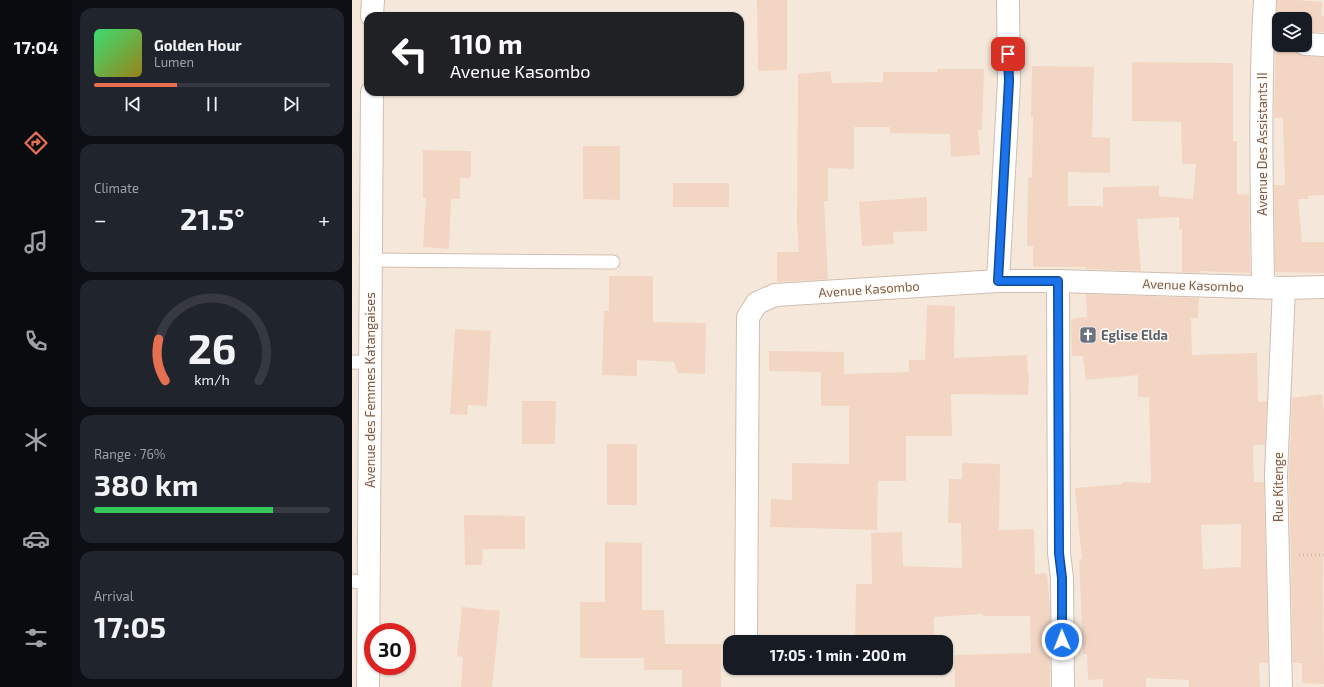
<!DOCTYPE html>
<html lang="en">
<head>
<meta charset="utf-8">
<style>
  body { margin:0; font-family:"Exo 2",sans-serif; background:#20242c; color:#f1f3f6; height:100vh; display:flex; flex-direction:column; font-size:15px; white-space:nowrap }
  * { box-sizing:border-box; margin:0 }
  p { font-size:13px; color:#9ea1a6 }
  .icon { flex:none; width:22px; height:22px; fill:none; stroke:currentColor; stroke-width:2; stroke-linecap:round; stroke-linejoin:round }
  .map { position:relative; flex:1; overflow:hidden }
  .details { display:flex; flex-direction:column; gap:8px; padding:8px; background:#0d0f14; width:280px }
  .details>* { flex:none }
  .top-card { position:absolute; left:12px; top:12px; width:380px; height:84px; border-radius:12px; box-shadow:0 1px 3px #0004; background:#202124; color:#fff; overflow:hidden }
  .tools { position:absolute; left:920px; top:12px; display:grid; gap:8px }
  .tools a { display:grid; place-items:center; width:40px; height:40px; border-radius:8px; background:#171b24; box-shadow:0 1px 3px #0004; font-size:20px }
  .speed { position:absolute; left:12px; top:623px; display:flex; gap:8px; font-size:20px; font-weight:700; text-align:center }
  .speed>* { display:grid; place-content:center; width:52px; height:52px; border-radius:50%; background:#171b24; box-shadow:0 1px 3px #0004; line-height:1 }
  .speed .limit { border:6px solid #d22; background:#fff; color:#111 }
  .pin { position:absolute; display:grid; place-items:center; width:34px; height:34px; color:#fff; margin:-17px; border-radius:8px; box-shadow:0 2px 6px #0006 }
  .me { position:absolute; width:44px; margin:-22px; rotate:359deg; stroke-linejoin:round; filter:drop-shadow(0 0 3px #0008) }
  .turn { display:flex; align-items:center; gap:14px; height:84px; padding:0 20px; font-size:18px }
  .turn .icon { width:52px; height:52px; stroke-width:2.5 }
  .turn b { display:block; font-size:28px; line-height:34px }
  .big { font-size:30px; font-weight:700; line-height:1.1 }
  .details .card { flex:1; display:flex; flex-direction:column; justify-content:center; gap:6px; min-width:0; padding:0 14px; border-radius:12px; background:#20242c }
  .details .dial { align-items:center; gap:0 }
  .dial svg { height:104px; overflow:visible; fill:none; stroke:#363941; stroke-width:7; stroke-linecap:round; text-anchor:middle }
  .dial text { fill:#f1f3f6; stroke:none }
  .song { display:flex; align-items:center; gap:12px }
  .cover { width:48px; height:48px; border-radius:6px; background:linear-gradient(135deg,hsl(140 70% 55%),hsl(50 70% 35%)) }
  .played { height:4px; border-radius:2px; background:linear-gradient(90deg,#e76f51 35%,#363941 35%) }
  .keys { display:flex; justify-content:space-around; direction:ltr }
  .heat { display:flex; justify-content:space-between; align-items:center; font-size:22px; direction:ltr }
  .charge { height:6px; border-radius:3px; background:linear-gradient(90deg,#34c759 76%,#363941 0) }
  .trip { position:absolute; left:371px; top:635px; width:230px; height:40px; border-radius:12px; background:#171b24; box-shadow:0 1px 3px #0004; font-weight:700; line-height:40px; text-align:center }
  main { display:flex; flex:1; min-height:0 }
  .tab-bar { display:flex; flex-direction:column; width:72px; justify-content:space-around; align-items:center; background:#090b0e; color:#9ea1a6 }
  .tab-bar .icon { width:28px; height:28px }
  .tab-bar .on { color:#e76f51 }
  .tab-bar b { font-size:18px; color:#f1f3f6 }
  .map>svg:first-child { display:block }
  .residential { fill:#f5e8da; fill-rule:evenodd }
  .building { fill:#f3d5c3; fill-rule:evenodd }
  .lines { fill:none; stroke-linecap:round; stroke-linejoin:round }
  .service-casing { stroke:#d1beb0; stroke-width:15 }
  .minor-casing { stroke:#d1beb0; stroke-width:24 }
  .tertiary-casing { stroke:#d1beb0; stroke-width:24 }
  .path { stroke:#d9b8a5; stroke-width:2.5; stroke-dasharray:1 3; stroke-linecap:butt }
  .service { stroke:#fff; stroke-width:13 }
  .minor { stroke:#fff; stroke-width:22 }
  .tertiary { stroke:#fff; stroke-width:22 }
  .route-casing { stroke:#114b97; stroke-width:10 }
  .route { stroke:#1a73e8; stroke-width:7 }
  .labels { text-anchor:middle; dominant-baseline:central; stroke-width:3; stroke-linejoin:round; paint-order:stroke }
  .street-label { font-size:13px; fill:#7a5c4d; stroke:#fffaf3 }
  .worship-label { font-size:13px; font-weight:bold; fill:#5b616d; stroke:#fffaf3; text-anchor:start }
</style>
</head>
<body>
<main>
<nav class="tab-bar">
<b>17:04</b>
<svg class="icon on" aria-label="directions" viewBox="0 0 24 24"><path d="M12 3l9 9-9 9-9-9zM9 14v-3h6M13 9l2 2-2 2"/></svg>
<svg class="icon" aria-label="music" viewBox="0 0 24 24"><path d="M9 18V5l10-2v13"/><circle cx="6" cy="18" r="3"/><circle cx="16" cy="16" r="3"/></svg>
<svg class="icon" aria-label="phone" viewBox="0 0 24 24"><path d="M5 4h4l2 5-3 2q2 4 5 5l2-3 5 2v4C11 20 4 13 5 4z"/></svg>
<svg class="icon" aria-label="climate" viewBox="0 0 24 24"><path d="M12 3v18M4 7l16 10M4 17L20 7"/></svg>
<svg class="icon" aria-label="car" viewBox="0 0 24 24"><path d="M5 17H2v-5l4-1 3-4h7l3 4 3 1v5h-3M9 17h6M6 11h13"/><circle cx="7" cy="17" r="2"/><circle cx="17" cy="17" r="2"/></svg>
<svg class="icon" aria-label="filters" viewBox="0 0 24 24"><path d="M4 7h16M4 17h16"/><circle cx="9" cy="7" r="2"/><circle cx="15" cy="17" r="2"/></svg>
</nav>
<section class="details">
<div class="card">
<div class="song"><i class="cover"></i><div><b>Golden Hour</b><p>Lumen</p></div></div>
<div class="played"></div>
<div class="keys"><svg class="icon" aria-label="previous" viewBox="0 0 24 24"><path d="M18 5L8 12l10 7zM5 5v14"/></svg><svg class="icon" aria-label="pause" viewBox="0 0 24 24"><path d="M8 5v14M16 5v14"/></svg><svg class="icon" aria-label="next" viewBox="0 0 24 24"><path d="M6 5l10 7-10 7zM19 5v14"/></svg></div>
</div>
<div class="card"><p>Climate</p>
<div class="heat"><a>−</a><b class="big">21.5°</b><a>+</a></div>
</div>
<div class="card dial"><svg viewBox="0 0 100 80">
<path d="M14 69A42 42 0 1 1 86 69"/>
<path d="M14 69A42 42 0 0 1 9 37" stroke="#e76f51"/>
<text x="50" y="56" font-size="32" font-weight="700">26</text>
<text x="50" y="72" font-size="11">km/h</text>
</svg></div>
<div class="card"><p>Range · 76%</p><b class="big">380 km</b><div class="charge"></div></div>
<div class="card"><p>Arrival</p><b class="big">17:05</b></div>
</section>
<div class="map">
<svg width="972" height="687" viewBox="0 0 972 687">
  <rect width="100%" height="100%" fill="#fdf6ec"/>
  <path class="residential" d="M0,0H972V687H0ZM16,16H388V92H16ZM927,19H953V45H927ZM21,632H55V666H21ZM378,642H594V668H378Z"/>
  <g class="building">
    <path d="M405,0H435V70L406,71Z"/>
    <path d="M925,0H945L970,2L969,16H972V32H953V19H927V45H941L942,50L946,54L952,56L972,57V195L956,196V199H946L950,242H972V273L923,272L922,185H933L931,118H922Z"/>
    <path d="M780,62L881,63V141H885V195L897,194L898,273L847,271V273L830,272V229H827V217L785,219L789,271L734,269V267H681V246H675L676,178L680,177L681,117H679L680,66L742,67L740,137L758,138V173L716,172V206H751V187L807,186V196L841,199L844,164H830L829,122L780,121Z"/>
    <path d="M585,69H632L630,130H626L628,155L599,157L598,134L538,133V127H502V169L476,168V201H472L476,279L425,282V252H447L445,222L446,74L478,71L480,83L531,82V72H585Z"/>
    <path d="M231,146H268V200L231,199Z"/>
    <path d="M71,150L119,151V178H108V199H99L97,249L71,247L74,198H71Z"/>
    <rect x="321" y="183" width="56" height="24"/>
    <path d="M575,197V231L541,232L542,244L510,246L507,202Z"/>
    <path d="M257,276H301V322L354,323L353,374L326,373L322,362L285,360V376L250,375L252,311H257Z"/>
    <path d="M734,294L847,298L846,318H839L840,355L905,353L906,402L915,401L913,445H901L902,482H912L916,663H907L908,687H837V680L794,678V687H751V679L736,680L735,654H731L727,559H730L723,488L770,484V482L799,483L797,397H786V375L734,380L731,356H720L719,319L735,317ZM889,524V567L851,569L849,525Z"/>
    <path d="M575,305L603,306L602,358L675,355L676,374H677L676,395L599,394L600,436H554V481H526L525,530L418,527L419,499L440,500V463L497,464V406H469V372L417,371V351L492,352V374L557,372V360H573Z"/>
    <path d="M103,329L139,331L135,406L116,405L115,415L98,414Z"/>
    <path d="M970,394L972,412V552H971L972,684L950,683V663H941L937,474L940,398Z"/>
    <path d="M170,401H204L203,444H170Z"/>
    <rect x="255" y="444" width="30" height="61"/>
    <path d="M610,463L648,464L647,530L682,529L683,574L695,573L698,606V687H603L602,655L679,653L678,616H631V614L582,617V642H503L504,584H520L519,533L550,532L551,566L610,568L609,523H596L597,479H610Z"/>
    <path d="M112,515L173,516V549H131L130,565H113Z"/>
    <path d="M253,542L290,543V610H312L313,644H369V687H330V670H292V658H228V602H253Z"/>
    <path d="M110,607L148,611L140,687H109L111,657L105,656Z"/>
  </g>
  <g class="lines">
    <defs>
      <g id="service">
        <path d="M19,260L261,262"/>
        <path d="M0,362L18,363"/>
        <path d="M0,581L17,583"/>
      </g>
      <g id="minor">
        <path d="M953,44L972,45"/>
        <path d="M646,281L657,81L656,0"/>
        <path d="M706,281L707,553L710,578L711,687"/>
        <path d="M911,287C910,192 907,96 913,0"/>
        <path d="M394,642L396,317L405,303L423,295L646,281H706L932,288L972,287"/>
        <path d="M929,687L924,475L932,288"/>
      </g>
      <g id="tertiary">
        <path d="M20,16L21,0"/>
        <path d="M16,687L20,92"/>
      </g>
    </defs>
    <use href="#service" class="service-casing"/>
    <use href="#minor" class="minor-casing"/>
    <use href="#tertiary" class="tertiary-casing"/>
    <path class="path" d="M947,555H972"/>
    <use href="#service" class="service"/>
    <use href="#minor" class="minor"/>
    <use href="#tertiary" class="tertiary"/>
  </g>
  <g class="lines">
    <defs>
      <path id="route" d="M656,54L657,81L646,281H706L707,553L710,578V640"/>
    </defs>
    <use href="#route" class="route-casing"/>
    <use href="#route" class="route"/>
  </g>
  <defs>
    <symbol id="church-square" viewBox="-11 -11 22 22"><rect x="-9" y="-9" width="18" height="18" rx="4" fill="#6b7280" stroke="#fffaf3"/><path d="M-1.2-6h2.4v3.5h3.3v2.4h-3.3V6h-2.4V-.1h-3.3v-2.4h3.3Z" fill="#fff"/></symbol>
  </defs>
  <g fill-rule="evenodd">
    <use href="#church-square" x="726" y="325" width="20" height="20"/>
  </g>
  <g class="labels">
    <g class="street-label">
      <text transform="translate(910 144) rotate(-90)">Avenue Des Assistants II</text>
      <text transform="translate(841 285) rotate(2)">Avenue Kasombo</text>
      <text transform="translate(517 289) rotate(-4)">Avenue Kasombo</text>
      <text transform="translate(18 390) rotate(-90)">Avenue des Femmes Katangaises</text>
      <text transform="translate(926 487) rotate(-90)">Rue Kitenge</text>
    </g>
    <g class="worship-label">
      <text x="749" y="335">Eglise Elda</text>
    </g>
  </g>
</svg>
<div class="tools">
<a><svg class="icon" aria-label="layers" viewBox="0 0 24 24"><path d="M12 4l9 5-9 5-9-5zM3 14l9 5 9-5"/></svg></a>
</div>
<div class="speed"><div class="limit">30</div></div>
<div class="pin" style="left:656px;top:54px;background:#d93025"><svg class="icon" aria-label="arrive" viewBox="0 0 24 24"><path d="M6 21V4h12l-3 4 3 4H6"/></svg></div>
<svg class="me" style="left:710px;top:640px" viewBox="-20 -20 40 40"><circle r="17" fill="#1a73e8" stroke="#fff" stroke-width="3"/><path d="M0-11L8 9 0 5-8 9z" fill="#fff"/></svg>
<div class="trip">17:05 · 1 min · 200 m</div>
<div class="top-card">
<div class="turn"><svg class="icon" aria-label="left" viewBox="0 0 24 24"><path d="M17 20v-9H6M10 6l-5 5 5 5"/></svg><div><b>110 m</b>Avenue Kasombo</div></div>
</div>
</div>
</main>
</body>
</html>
